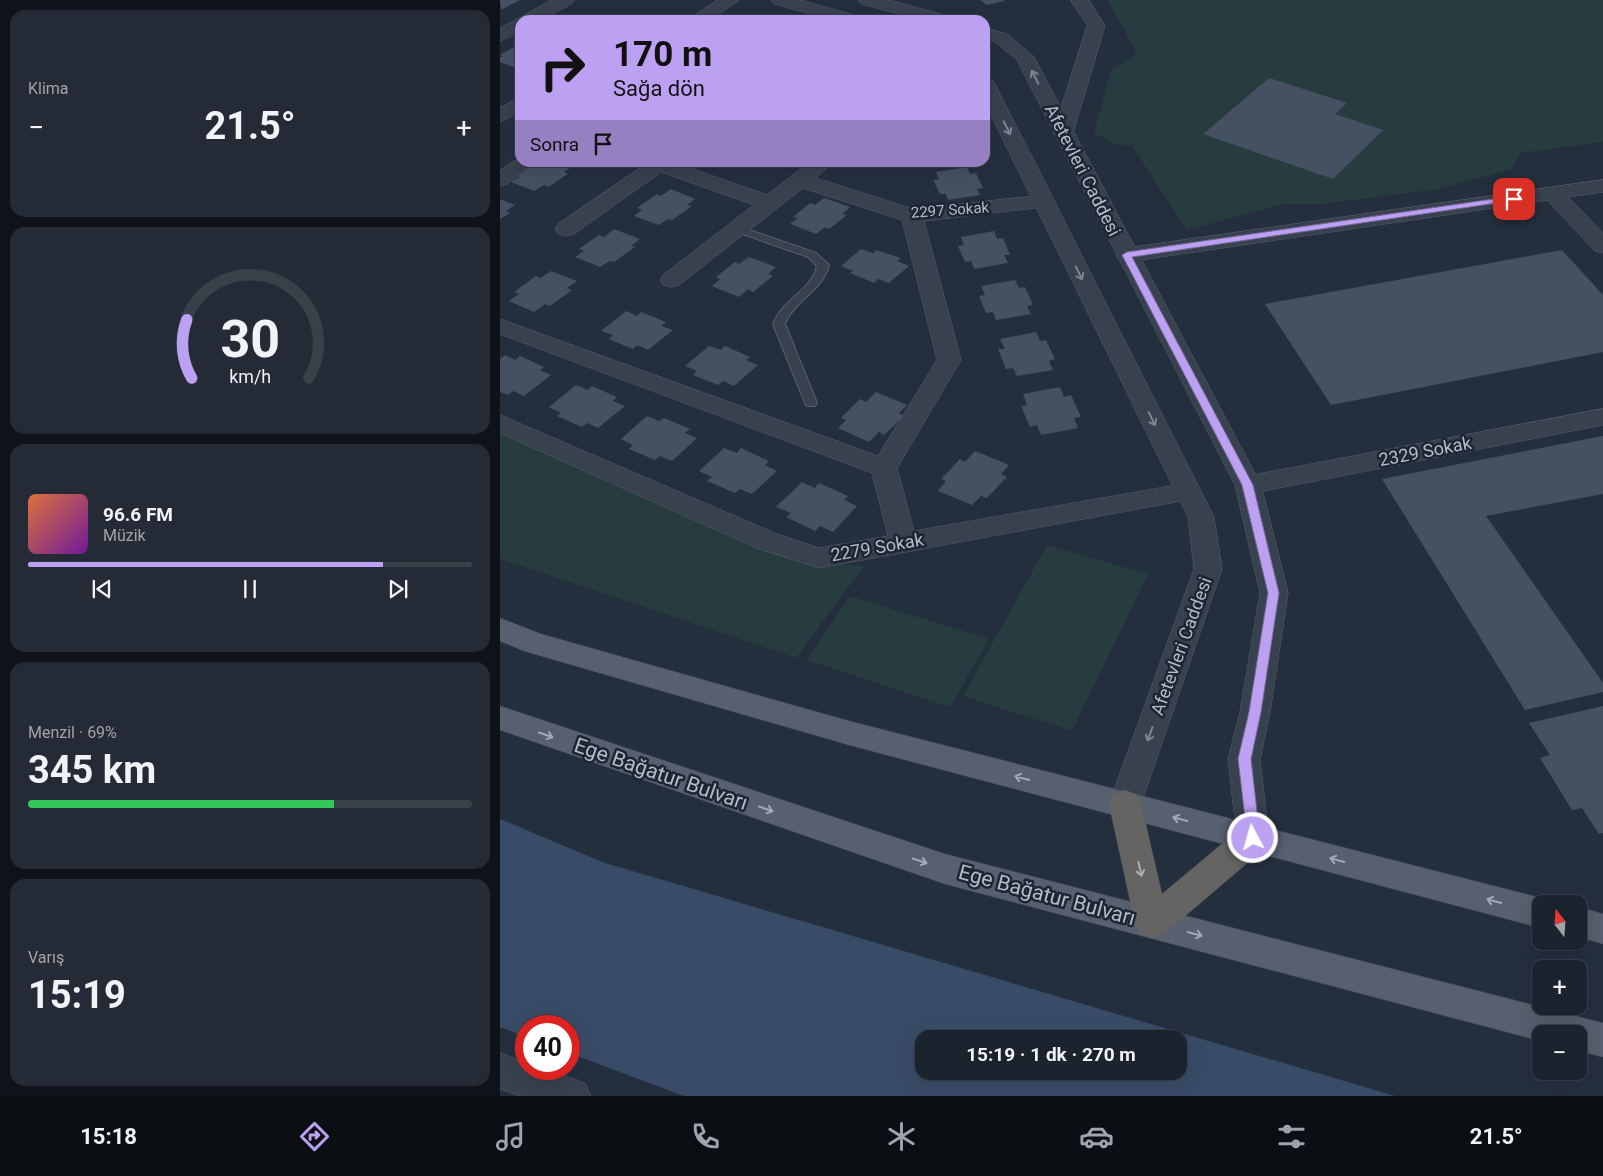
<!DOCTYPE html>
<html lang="tr">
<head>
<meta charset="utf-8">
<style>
  body { margin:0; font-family:Roboto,sans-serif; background:#242b36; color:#f1f3f6; height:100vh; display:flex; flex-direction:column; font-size:19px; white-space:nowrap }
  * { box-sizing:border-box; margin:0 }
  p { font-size:16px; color:#a0a4aa }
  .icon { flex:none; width:28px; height:28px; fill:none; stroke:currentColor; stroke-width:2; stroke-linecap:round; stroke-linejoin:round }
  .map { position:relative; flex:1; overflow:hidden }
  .side { display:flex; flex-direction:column; gap:10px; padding:10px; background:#0f1319; width:500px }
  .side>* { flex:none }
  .hud { position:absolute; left:15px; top:15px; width:475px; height:152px; border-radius:15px; box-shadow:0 5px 20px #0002,0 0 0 1px #39404a; background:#bca0f2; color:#111; overflow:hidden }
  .needle { width:32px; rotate:343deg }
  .buttons { position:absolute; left:1032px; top:895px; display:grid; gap:10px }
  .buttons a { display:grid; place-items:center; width:55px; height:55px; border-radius:10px; background:#1b232e; box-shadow:0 5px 20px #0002,0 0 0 1px #39404a; font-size:25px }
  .speed { position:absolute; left:15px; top:1015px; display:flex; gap:10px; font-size:25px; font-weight:700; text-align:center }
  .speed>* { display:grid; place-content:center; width:65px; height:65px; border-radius:50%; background:#1b232e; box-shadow:0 5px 20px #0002,0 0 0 1px #39404a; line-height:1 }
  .speed .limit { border:8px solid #d22; background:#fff; color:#111 }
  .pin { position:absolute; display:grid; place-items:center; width:42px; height:42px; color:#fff; margin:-21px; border-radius:10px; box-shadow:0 2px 8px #0006 }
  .me { position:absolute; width:55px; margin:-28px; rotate:354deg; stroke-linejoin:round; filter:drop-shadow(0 0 4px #0008) }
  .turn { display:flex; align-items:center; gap:18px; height:105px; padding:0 15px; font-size:22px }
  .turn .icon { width:65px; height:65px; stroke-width:2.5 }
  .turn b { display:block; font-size:35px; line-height:42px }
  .then { display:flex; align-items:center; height:48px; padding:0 15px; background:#0003; gap:10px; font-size:19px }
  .big { font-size:38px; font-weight:700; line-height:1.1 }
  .side .tile { flex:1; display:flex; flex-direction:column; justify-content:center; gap:8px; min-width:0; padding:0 18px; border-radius:15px; background:#242b36 }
  .side .dial { align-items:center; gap:0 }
  .dial svg { height:130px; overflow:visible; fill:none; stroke:#39404a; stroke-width:7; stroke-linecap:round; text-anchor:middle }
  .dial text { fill:#f1f3f6; stroke:none }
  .song { display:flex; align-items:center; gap:15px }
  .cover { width:60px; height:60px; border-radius:8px; background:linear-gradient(135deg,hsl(20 70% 55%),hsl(280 70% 35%)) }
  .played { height:5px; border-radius:2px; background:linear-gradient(90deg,#bca0f2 80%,#39404a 80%) }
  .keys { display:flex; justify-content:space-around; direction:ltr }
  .heat { display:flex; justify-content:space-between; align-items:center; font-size:28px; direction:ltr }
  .charge { height:8px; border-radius:4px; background:linear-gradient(90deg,#34c759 69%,#39404a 0) }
  .trip { position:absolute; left:415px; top:1030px; width:272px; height:50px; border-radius:15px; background:#1b232e; box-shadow:0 5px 20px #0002,0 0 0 1px #39404a; font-weight:700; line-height:50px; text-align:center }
  .dock { display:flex; height:80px; justify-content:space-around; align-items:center; background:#0b0e12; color:#a0a4aa }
  .dock .icon { width:35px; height:35px }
  .dock .on { color:#bca0f2 }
  .dock b { font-size:22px; color:#f1f3f6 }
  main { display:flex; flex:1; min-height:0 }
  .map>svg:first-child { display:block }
  .green { fill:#263c3f }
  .water { fill:#394c67; fill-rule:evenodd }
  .building { fill:#455162 }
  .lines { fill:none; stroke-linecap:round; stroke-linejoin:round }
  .service-casing { stroke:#565f6c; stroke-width:2 }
  .minor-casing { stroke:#565f6c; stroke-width:1 }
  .tertiary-casing { stroke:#565f6c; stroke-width:1 }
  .primary-casing { stroke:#414a57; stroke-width:1 }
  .trunk-casing { stroke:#434c59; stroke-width:1 }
  .service { fill:#38414e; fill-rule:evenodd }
  .minor { fill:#38414e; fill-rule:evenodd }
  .tertiary { fill:#38414e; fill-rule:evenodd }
  .primary { fill:#56606e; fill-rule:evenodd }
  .trunk { fill:#656462; fill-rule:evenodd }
  .oneway { stroke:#7c8592 }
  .oneway2 { stroke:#a1aab7 }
  .oneway3 { stroke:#a8afba }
  .route { fill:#bca0f2; stroke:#7a689d }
  .labels { text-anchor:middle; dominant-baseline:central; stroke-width:5; stroke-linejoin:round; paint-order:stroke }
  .far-street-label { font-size:15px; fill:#b4bcc9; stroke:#1d2633 }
  .street-label { font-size:18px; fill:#b4bcc9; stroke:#1d2633 }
  .near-street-label { font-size:21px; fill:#b4bcc9; stroke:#1d2633 }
</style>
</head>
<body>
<main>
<section class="side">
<div class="tile"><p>Klima</p>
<div class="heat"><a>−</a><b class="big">21.5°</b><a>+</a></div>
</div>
<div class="tile dial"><svg viewBox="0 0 100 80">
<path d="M14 69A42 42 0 1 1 86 69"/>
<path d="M14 69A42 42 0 0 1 11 33" stroke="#bca0f2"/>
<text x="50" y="56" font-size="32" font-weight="700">30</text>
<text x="50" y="72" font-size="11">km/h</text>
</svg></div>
<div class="tile">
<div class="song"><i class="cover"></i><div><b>96.6 FM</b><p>Müzik</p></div></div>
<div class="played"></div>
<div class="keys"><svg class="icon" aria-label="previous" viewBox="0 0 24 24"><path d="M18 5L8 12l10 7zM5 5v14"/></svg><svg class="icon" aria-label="pause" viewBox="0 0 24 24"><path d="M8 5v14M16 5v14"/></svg><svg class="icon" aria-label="next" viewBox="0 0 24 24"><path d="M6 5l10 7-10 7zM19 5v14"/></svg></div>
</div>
<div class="tile"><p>Menzil · 69%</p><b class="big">345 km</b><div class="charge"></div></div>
<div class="tile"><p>Varış</p><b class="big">15:19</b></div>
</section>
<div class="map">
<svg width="1103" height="1096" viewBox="0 0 1103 1096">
  <rect width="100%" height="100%" fill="#242f3e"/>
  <g class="green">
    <path d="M608,0H1103V142L1020,153L1012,169L938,189L822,204H783L687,230L632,146L616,144L594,133L611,70L637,53Z"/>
    <path d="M0,431L301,563L364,566L296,658L0,559Z"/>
    <path d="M547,545L648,574L572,731L463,696Z"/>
    <path d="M350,596L489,639L450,707L307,660Z"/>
  </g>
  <path class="water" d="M0,819L102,862L895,1096H184L69,1053V1026H26V1037L0,1027ZM424,1039H679V1071H424Z"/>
  <g class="building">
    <path d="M0,0H20L1,10Z"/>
    <path d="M480,0H504V1L487,5Z"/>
    <path d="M86,14L103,20H70Z"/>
    <path d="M18,45H20V66L16,68L0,62V58L3,56L0,55Z"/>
    <path d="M769,78L847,103L835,114L883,130L833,179L703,134Z"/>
    <path d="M35,162H62L73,166L64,172L68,174L48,187L44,185L34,191L11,182L20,177L15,175Z"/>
    <path d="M467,167L470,174L476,173L483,188L477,189L480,195L448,200L446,194H440L433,180L439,179L436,172Z"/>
    <path d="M171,189L195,199L187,205L192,206L172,220L168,219L159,225L134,216L142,210L137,208L157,194L161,196Z"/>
    <path d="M324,198L350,207L342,214L347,215L329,229L325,227L316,234L290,224L298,218L293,217L310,203L315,205Z"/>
    <path d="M0,199L15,205L6,211L10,213L0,219Z"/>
    <path d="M114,229L140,239L131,246L135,247L114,262L110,261L100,267L75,257L84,251L79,249L99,235L104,237Z"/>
    <path d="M494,231L497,239L503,238L510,255H504L508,263L474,269L471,261L465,262L458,246L464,245L461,237Z"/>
    <path d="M361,249L373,253L376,250L401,258L397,261L409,266L389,283L378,279L374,283L350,273L353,271L341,266Z"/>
    <path d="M1062,250L1103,295V352L831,405L765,304Z"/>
    <path d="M249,257L276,267L268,274L273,276L253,292L248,289L239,297L212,286L220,279L216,277L235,262L239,264Z"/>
    <path d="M51,271L77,281L67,288L72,290L50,306L45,304L34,312L9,301L19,294L14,292L36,276L40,278Z"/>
    <path d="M515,280L519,288L525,287L533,305L527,306L531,314L496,320L493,312L486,313L479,296L485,295L481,286Z"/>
    <path d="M126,311L137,316L141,312L166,322L161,326L173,330L148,350L137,345L133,349L109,339L113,335L101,331Z"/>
    <path d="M536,332L540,341L546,340L555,359L549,361L553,370L517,376L513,368L506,369L498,349H505L500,339Z"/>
    <path d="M209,346L221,350L225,346L250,357L246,360L258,365L234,386L223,381L218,385L193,375L197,371L185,366Z"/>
    <path d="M5,355L15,360L20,356L44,367L40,370L51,375L24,396L13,391L8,395L0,392V359Z"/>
    <path d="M76,385L88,390L92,386L117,397L113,401L125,406L98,428L87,423L82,427L57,416L61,413L49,407Z"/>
    <path d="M560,387L564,397L571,395L581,417L574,418L578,428L541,435L537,425L530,427L521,406L527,405L523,394Z"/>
    <path d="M376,392L407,405L399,413L404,416L384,435L379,432L369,442L338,428L346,420L341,418L360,399L366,402Z"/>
    <path d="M147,416L159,421L164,418L190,429L185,433L197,438L172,461L160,456L155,460L129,449L133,445L121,439Z"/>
    <path d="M1103,436V494L986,516L1103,683V692L1025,710L882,479Z"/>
    <path d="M224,448L237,453L241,448L269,461L265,465L277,471L252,494L240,489L235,493L207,481L212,477L199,471Z"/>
    <path d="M475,451L509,465L501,474L507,477L487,498L481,496L472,505L438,491L446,481L441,479L460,459L465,462Z"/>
    <path d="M302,482L315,488L319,483L348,496L344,500L357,506L333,532L320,526L315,531L286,517L291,513L276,507Z"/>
    <path d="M1103,706V833L1099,834L1082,808L1072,810L1040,758L1050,755L1029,723Z"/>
  </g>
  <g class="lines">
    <defs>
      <path id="service" d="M238,226L316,253L329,265C323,291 294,300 285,324L317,403L315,406H307L305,403L273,324C282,300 312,290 317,266L308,257L234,231L233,229Z"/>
      <g id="minor">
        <path d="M52,0H74L71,4L41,20H20V32L0,41V29Z"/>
        <path d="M218,0H239L210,20H188Z"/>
        <path d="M571,0H589L605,26L573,133L570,137L563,139L556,137L553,133L587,26Z"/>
        <path d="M20,98V112L0,122V108Z"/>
        <path d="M20,158V162H37L7,184L0,186V171Z"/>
        <path d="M149,162H173L267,195L309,162H333L316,178L413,209L543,195L550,197L554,201L550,205L543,207L424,221L461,360L397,468L414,531L688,483L697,486L701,492L697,498L319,568L257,548L0,433V415L277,534L319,548L388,536L372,473L0,334V319L378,456L437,360L402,220L303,188L179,285L171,287L163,285L160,280L163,275L254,205L161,172L74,234L66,236L58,234L55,229L58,224Z"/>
        <path d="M1103,180V192L1068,197L1103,233V253L1095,251L1047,200L627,262L619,260L616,255L619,250L627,248Z"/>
        <path d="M1103,409V425L748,494L739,491L735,485L739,479L748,476Z"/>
      </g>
      <g id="tertiary">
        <path d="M272,0H300L358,16L361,20H332L275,4Z"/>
        <path d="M359,0H388L448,16L451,20H422L362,4Z"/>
        <path d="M485,28L507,34L534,57L761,485L788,593L770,712L760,759L769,838L765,848L753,852L741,848L737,838L728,759L740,712L760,593L735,485L517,60L495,42L485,39Z"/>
        <path d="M485,78L492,80L495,84L714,517L722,569L641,804L636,814L625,818L614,814L609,804L694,569L688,517L485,103Z"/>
        <path d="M0,1053L26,1062V1069H46L85,1083L91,1096H20L0,1089Z"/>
      </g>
      <g id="primary">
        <path d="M0,618L41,634L349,721L1041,898L1054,904H1041V928L349,745L24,651L0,641Z"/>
        <path d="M0,706L445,854L1103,1023V1057L1079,1051V1034H1041V1041L445,884L0,730Z"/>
        <path d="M1079,907L1103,914V944L1079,937Z"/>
      </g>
      <path id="trunk" d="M625,790L636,794L641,804L662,894L741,828L753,824L765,828L769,838L765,848L664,934L652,938L640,934L635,923L609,804L614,794Z"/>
    </defs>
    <use href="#service" class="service-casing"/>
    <use href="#minor" class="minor-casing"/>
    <use href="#tertiary" class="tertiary-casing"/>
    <use href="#primary" class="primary-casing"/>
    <use href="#trunk" class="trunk-casing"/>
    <use href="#service" class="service"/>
    <use href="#minor" class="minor"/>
    <use href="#tertiary" class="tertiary"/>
    <use href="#primary" class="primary"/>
    <use href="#trunk" class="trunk"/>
  </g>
  <defs><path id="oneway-shaft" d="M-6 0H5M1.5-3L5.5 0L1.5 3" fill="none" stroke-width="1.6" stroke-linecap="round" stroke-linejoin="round" transform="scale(1.25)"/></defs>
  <g class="oneway">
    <use href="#oneway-shaft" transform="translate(535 77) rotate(-117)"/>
    <use href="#oneway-shaft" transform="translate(507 128) rotate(63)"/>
    <use href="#oneway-shaft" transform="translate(579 273) rotate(64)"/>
    <use href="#oneway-shaft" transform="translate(652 419) rotate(64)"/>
    <use href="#oneway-shaft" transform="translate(650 734) rotate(110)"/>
  </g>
  <g class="oneway2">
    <use href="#oneway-shaft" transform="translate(46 735) rotate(19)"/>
    <use href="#oneway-shaft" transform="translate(522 778) rotate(-165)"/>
    <use href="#oneway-shaft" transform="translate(266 809) rotate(19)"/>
    <use href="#oneway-shaft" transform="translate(680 819) rotate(-165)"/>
    <use href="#oneway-shaft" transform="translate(837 860) rotate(-165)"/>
    <use href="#oneway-shaft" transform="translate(420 861) rotate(19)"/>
    <use href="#oneway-shaft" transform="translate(994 901) rotate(-165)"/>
    <use href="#oneway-shaft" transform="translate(695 934) rotate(15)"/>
  </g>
  <use class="oneway3" href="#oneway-shaft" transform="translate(640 869) rotate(77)"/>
  <path class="route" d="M1014,196L1018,199L1017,200L632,257L753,485L779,593L761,712L751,759L760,838L758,842H748L738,759L749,712L768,593L742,485L622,255L627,252Z"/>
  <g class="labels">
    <g class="far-street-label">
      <text transform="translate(450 210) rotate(-4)">2297 Sokak</text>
    </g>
    <g class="street-label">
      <text transform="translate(583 170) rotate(63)">Afetevleri Caddesi</text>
      <text transform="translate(925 451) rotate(-11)">2329 Sokak</text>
      <text transform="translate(377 547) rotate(-10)">2279 Sokak</text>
      <text transform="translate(681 646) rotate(-70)">Afetevleri Caddesi</text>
    </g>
    <g class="near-street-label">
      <text transform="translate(161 774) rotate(19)">Ege Bağatur Bulvarı</text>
      <text transform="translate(547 895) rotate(15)">Ege Bağatur Bulvarı</text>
    </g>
  </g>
</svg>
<div class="buttons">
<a><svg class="needle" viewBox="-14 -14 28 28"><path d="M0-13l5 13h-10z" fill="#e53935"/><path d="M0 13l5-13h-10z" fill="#a0a4aa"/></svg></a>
<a>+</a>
<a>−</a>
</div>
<div class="speed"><div class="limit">40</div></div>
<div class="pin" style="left:1014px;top:199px;background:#d93025"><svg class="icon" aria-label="arrive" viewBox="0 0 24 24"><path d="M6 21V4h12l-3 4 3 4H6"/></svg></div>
<svg class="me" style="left:753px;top:838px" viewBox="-20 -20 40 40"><circle r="17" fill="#bca0f2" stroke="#fff" stroke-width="3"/><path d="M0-11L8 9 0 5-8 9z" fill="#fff"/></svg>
<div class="trip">15:19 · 1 dk · 270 m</div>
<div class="hud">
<div class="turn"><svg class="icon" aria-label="right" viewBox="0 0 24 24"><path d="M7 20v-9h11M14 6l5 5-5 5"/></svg><div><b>170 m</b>Sağa dön</div></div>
<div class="then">Sonra<svg class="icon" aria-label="arrive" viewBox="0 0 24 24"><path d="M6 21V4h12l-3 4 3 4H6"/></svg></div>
</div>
</div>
</main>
<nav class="dock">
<b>15:18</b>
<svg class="icon on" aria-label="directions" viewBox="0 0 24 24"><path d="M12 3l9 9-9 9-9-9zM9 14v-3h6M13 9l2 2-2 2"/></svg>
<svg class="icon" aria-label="music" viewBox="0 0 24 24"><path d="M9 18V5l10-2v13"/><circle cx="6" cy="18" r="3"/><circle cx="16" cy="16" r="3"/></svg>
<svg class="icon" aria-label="phone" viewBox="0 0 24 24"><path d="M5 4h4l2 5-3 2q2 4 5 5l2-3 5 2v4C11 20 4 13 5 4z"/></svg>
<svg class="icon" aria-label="climate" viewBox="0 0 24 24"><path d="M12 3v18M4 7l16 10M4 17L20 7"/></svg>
<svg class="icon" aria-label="car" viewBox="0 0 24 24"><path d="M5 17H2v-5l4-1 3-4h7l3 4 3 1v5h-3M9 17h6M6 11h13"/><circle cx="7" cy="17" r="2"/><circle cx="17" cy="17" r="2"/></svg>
<svg class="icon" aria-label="filters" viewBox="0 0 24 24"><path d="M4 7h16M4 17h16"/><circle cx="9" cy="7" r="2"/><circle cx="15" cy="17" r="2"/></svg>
<b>21.5°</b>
</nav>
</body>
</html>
